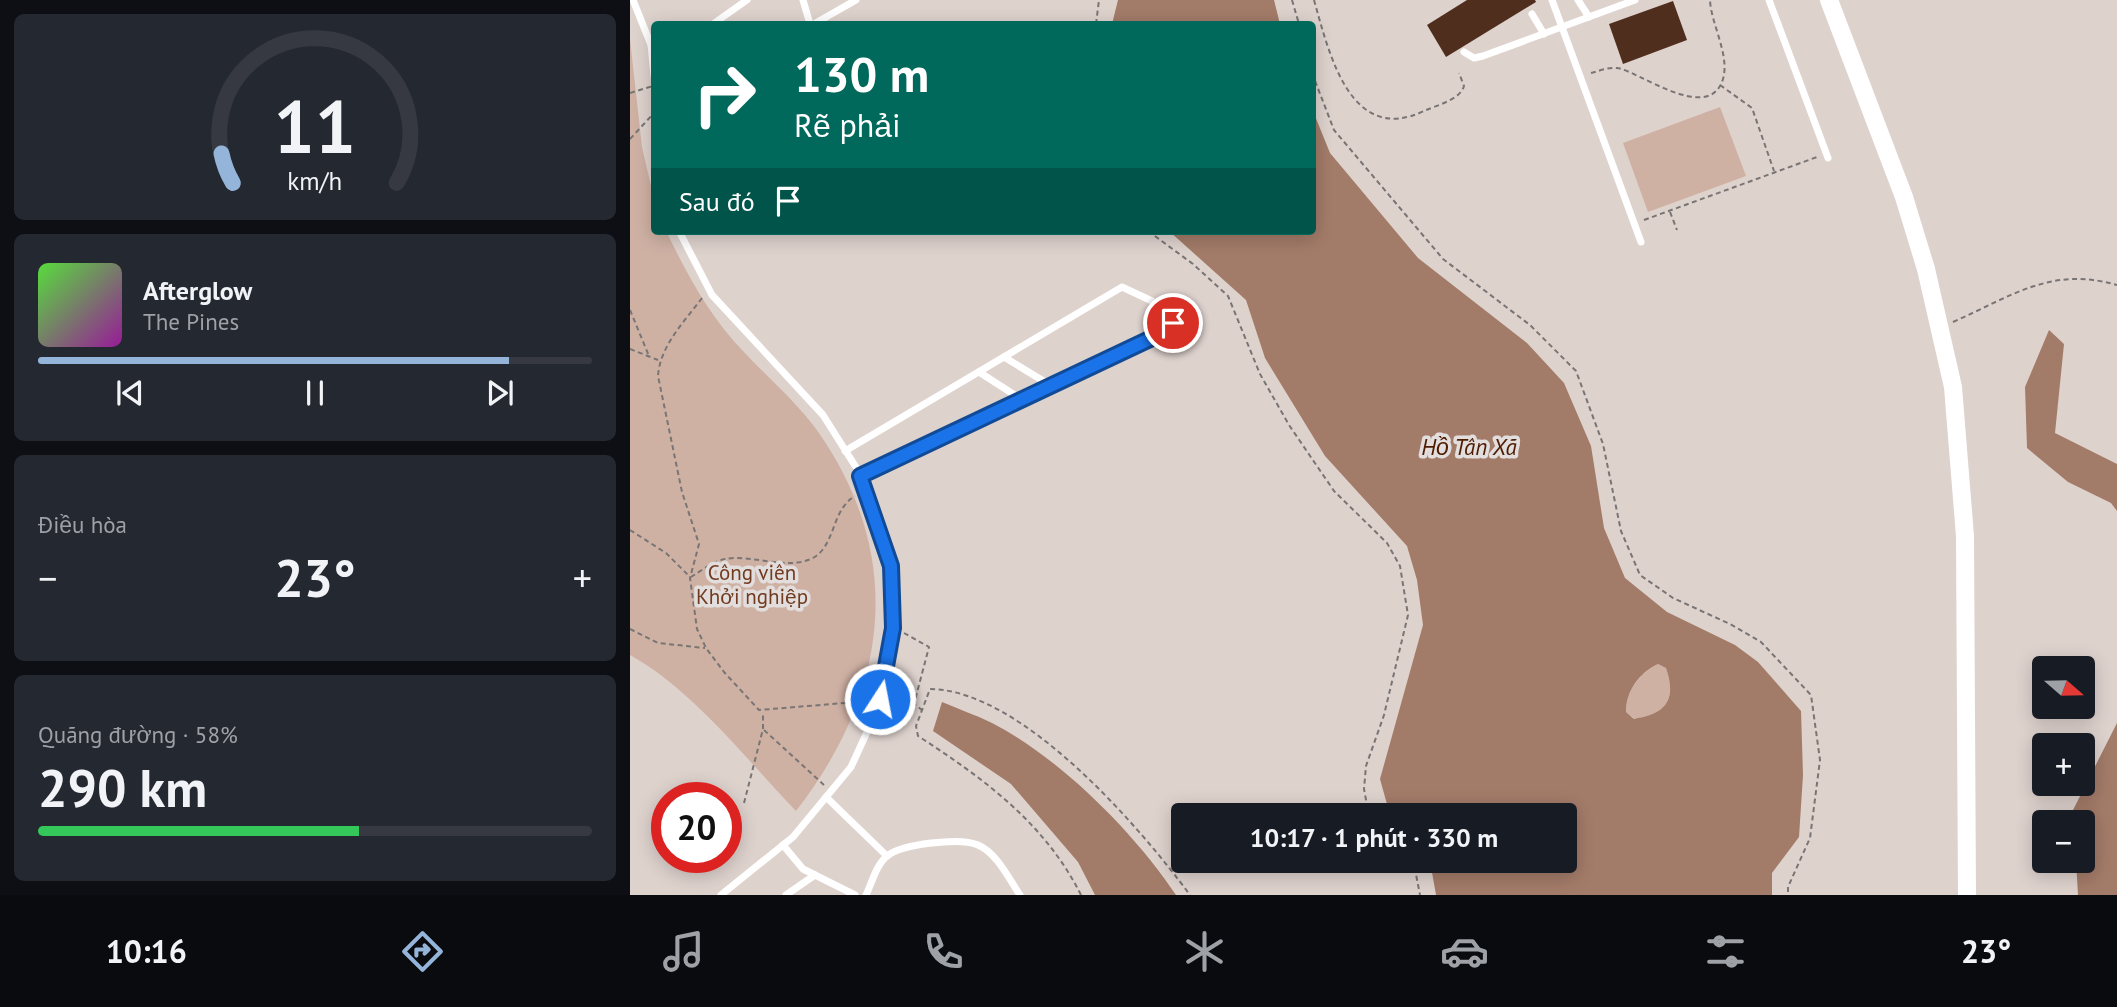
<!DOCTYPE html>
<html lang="vi">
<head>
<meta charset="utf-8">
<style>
  body { margin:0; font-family:"PT Sans",sans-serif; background:#242831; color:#f1f3f6; height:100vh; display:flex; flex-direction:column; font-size:26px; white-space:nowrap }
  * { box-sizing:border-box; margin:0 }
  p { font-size:23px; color:#9ea1a6 }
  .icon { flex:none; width:38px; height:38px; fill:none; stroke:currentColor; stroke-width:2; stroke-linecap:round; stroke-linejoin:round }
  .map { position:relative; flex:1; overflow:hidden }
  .drawer { display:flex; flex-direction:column; gap:14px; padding:14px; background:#0d0f14; width:630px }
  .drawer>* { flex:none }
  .hud { position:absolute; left:21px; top:21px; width:665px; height:214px; border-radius:7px; box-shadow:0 4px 18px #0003; background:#00695c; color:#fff; overflow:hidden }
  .needle { width:46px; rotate:110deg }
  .controls { position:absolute; left:1402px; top:656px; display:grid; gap:14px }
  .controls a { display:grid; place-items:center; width:63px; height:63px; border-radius:7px; background:#171b24; box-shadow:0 4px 18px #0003; font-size:35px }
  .speed { position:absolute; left:21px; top:782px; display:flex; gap:14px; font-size:35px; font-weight:700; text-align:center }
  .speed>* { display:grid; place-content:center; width:91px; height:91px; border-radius:50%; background:#171b24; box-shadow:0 4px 18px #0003; line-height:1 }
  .speed .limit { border:10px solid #d22; background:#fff; color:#111 }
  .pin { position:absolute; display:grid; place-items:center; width:60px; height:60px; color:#fff; margin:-30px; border:4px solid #fff; border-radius:50%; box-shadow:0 2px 7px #0007 }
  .me { position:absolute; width:77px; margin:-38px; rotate:11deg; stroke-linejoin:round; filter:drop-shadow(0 0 5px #0008) }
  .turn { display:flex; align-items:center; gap:24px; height:147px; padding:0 28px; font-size:32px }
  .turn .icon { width:91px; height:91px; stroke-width:2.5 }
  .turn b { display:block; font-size:49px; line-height:60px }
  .then { display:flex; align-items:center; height:66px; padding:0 28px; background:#0003; gap:14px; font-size:26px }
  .big { font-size:52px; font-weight:600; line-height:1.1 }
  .drawer .widget { flex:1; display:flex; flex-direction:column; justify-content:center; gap:10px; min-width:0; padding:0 24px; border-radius:10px; background:#242831 }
  .drawer .dial { align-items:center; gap:0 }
  .dial svg { height:182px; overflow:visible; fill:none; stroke:#363941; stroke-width:7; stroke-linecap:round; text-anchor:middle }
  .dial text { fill:#f1f3f6; stroke:none }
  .song { display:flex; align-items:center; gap:21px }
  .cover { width:84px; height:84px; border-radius:10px; background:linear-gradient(135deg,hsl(110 70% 55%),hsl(300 70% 35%)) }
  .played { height:7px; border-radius:4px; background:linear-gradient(90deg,#94b4da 85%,#363941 85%) }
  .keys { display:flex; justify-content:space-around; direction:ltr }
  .heat { display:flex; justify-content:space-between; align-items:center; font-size:38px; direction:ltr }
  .charge { height:10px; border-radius:5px; background:linear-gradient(90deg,#34c759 58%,#363941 0) }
  .trip { position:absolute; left:541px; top:803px; width:406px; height:70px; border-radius:7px; background:#171b24; box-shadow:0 4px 18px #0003; font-weight:600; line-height:70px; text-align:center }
  .tab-bar { display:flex; height:112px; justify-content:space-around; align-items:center; background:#090b0e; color:#9ea1a6 }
  .tab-bar .icon { width:49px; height:49px }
  .tab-bar .selected { color:#94b4da }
  .tab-bar b { font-size:32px; color:#f1f3f6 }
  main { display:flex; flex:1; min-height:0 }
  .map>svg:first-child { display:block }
  .built { fill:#ded2cd; fill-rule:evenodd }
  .green { fill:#cfb1a4 }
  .water { fill:#a37b69; fill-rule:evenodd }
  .building { fill:#502e1d }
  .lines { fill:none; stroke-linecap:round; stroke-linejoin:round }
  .path { stroke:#787574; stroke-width:2; stroke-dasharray:5 3.5; stroke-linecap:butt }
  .service { stroke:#fff; stroke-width:7 }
  .tertiary { stroke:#fff; stroke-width:18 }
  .route-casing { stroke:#114b97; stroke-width:18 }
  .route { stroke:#1a73e8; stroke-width:12 }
  .labels { text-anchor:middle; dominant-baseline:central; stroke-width:7; stroke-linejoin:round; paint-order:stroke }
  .park-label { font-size:21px; fill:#723a1f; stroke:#e2dedd }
  .water-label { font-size:23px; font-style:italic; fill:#4e1a00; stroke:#e2dedd }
</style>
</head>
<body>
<main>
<section class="drawer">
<div class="widget dial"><svg viewBox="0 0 100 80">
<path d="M14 69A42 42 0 1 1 86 69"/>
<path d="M14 69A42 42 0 0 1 9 56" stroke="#94b4da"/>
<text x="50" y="56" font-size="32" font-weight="700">11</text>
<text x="50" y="72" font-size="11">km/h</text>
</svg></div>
<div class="widget">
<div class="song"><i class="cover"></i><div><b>Afterglow</b><p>The Pines</p></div></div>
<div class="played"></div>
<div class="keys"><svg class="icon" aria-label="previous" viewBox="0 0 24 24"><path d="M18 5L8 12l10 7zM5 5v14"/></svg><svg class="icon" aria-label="pause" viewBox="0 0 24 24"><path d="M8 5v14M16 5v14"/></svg><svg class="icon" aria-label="next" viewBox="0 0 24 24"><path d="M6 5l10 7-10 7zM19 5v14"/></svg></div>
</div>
<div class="widget"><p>Điều hòa</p>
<div class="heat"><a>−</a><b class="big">23°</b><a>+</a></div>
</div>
<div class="widget"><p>Quãng đường · 58%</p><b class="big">290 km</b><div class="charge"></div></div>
</section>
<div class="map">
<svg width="1487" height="895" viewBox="0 0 1487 895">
  <rect width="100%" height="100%" fill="#e2dedd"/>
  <path class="built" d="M0,0H1487V895H0ZM24,24H682V231H24ZM1414,668H1452V707H1414ZM1414,746H1452V784H1414ZM37,798H96V858H37ZM553,816H934V861H553ZM1414,822H1452V861H1414Z"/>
  <g class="green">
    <path d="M0,39L12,147L24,199V231H36C57,274 79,316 113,351C139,379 167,402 189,433C277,560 257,694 166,811C116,759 63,690 0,655Z"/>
    <path d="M1090,107L1116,176L1018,212L993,143Z"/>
    <path d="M1028,664L1036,668C1047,700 1036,713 1005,719L996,712C996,691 1009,674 1028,664Z"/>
  </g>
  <g class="water">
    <path d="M488,0H644L650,24H482Z"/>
    <path d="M683,111L700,153L788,258L897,343L934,383L961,446L974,528L995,578L1037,612L1105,645L1128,662L1171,711L1173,775L1169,837L1142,873V895H806L800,861H934V816L760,815L750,779L793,625L787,580L777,546L695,456L635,358L616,300L539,231H682ZM1028,664L1036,668C1047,700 1036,714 1004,719L996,712C996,691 1009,673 1028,664Z"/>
    <path d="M1419,330L1434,344L1425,433L1487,464V511L1481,503L1438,482L1397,448L1395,387Z"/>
    <path d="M312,702C328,709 346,715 362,723C430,758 503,831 546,895H465L448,862L381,784L303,731Z"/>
    <path d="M1487,723V895H1448L1446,861H1452V822H1444L1443,810Z"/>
  </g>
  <g class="building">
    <path d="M837,0H905L906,2L816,57L797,25Z"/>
    <path d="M1043,1L1057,40L993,64L979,24Z"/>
  </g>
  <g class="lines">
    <g class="path">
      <path d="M662,0L669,24"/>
      <path d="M684,0C699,53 720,146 794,111C807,105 830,100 834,86L829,73"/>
      <path d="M466,24L469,0"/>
      <path d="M682,73L704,130L813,259L900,325L946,371L973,444L991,531L1010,575L1043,598L1100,624L1131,642L1181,695L1190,760L1180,838L1158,887V895"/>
      <path d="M961,73C969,71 978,67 987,68C1007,70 1079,125 1093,79C1100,55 1081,24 1080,0"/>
      <path d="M1090,85L1122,108L1144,171"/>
      <path d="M0,93L23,86"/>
      <path d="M0,139L24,113"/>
      <path d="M1040,212L1047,230"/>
      <path d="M1014,220L1187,157"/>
      <path d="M518,231L563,264L598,296L630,374L659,425L704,491L757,543L770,566L778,615L754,715L736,766L734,789L739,816"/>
      <path d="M72,298C54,322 30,346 28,376L52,492L69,544L60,578L67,629L76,648L94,672L129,710L239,701"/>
      <path d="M0,310L19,356"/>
      <path d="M1323,322C1382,296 1421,266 1487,285"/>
      <path d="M0,349L28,360"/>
      <path d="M0,530L36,553L60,577"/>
      <path d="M61,577C71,571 83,561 95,559C122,554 157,571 183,558C206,545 201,510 225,496"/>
      <path d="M0,629L28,643L75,648"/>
      <path d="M274,633L299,647L284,704L292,710"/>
      <path d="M134,730L194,785"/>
      <path d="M114,803L133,729V712"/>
      <path d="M780,861L784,864L790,895"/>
      <path d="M451,895C415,823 353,778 288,736L286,726L300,689C392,690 509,826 560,895"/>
    </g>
    <g class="service">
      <path d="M3,0L21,45L24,76"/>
      <path d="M173,0L180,24"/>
      <path d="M922,0L1011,242"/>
      <path d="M948,0L959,17"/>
      <path d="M1139,0L1198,158"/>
      <path d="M902,14L914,34"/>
      <path d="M83,24L117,0"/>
      <path d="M184,24L226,0"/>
      <path d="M834,52L844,58L853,56L1005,0"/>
      <path d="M49,231L82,295L193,415L229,472L261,566L263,628L249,706L221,767L163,837L91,895"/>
      <path d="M374,357L420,385"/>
      <path d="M349,372L391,399"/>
      <path d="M215,451L492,287L522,301L543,323V328L230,476"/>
      <path d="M196,797L257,856"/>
      <path d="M153,845L173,869L225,895"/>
      <path d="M156,895L185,875"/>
      <path d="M236,895C242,883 246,865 257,856C272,844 330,837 348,845C367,853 379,879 390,895"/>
    </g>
    <path class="tertiary" d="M1199,0L1274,197L1296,269L1323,387L1335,536L1337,895"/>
  </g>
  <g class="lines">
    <defs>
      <path id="route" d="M250,699L263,628L261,566L230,476L543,328V323"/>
    </defs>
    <use href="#route" class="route-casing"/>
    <use href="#route" class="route"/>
  </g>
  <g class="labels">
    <g class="park-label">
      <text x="122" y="572">Công viên<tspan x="122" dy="24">Khởi nghiệp</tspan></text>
    </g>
    <g class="water-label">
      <text x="839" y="446">Hồ Tân Xã</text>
    </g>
  </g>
</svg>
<div class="controls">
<a><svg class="needle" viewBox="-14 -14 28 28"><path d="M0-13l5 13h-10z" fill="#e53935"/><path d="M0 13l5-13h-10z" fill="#9ea1a6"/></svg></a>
<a>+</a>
<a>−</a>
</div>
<div class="speed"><div class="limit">20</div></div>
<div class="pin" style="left:543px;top:323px;background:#d93025"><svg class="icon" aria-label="arrive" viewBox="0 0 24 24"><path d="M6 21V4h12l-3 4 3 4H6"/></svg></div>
<svg class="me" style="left:250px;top:699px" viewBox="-20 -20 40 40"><circle r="17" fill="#1a73e8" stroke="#fff" stroke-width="3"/><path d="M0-11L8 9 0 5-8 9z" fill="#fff"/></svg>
<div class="trip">10:17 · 1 phút · 330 m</div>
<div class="hud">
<div class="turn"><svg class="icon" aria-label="right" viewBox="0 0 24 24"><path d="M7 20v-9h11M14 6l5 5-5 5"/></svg><div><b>130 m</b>Rẽ phải</div></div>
<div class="then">Sau đó<svg class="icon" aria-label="arrive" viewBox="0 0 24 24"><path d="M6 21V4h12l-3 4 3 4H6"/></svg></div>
</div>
</div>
</main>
<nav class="tab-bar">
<b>10:16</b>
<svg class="icon selected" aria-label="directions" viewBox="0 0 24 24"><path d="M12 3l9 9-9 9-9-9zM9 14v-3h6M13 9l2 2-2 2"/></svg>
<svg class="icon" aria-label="music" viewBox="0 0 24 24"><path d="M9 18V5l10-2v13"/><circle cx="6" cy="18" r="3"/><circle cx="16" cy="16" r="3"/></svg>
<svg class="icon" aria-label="phone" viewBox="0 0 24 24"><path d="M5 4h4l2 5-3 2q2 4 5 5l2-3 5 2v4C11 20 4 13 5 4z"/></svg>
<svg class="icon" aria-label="climate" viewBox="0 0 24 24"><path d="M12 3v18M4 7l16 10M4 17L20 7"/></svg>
<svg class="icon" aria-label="car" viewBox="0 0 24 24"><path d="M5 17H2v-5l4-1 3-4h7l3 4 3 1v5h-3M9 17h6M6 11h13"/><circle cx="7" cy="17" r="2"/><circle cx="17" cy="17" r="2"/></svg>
<svg class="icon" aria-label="filters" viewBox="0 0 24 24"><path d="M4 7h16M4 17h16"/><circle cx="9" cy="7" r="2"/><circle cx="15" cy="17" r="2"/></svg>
<b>23°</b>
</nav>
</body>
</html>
